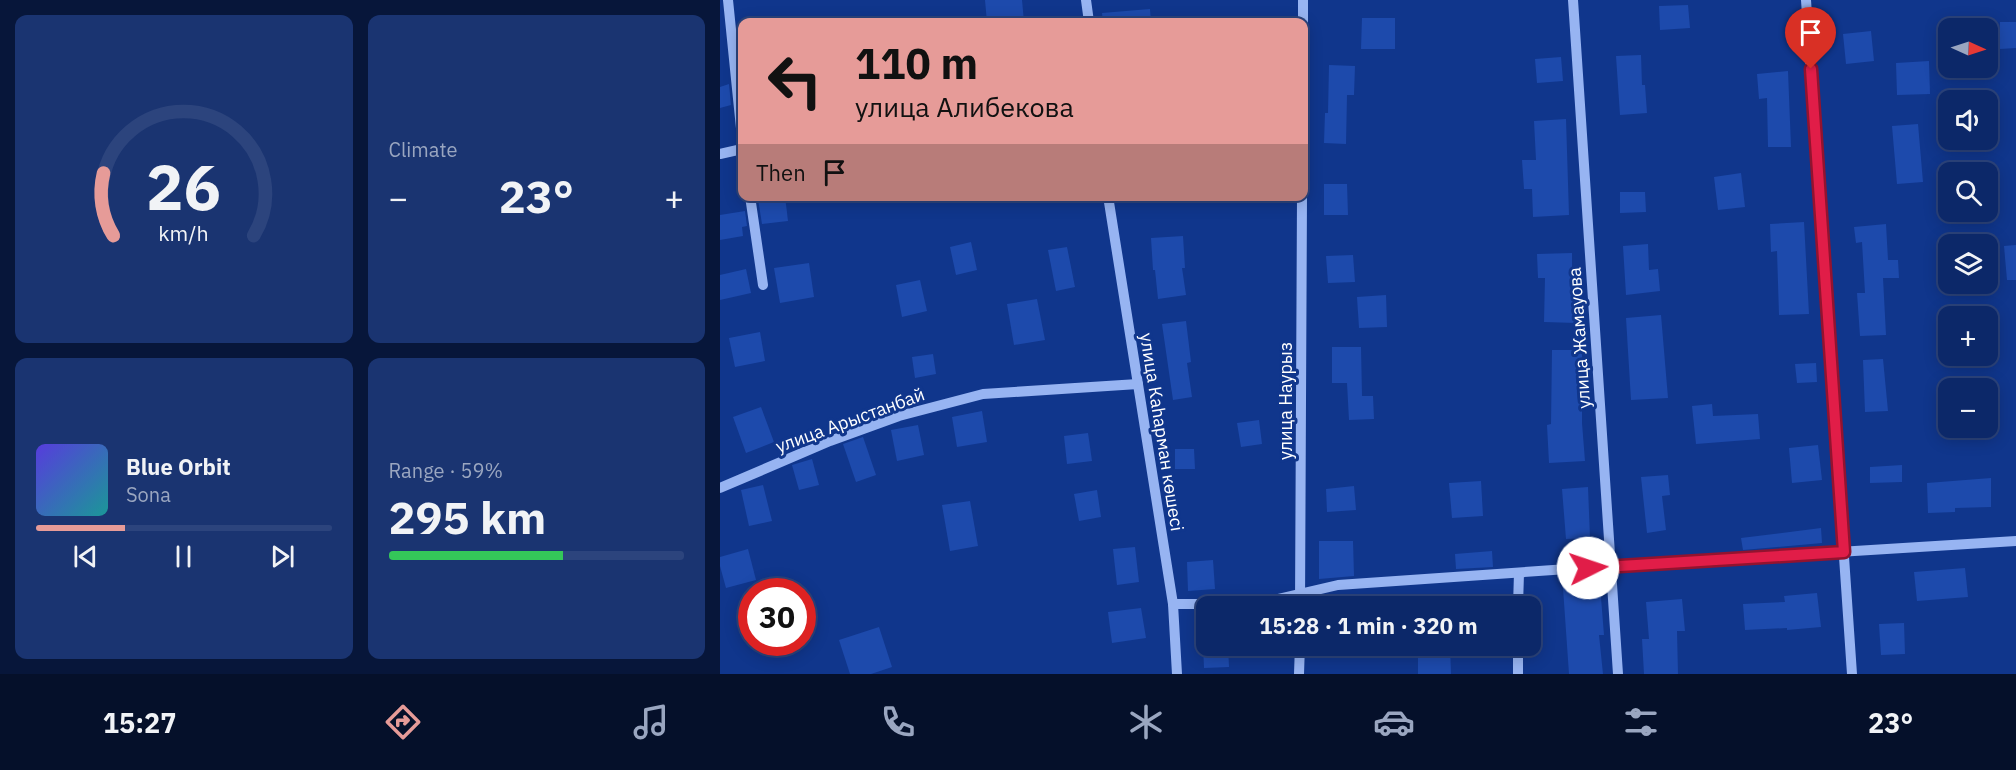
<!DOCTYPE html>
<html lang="en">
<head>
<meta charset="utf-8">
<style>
  body { margin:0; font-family:"IBM Plex Sans",sans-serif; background:#1a3471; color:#f1f3f6; height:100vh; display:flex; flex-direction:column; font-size:22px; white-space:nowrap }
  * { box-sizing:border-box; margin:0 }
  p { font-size:20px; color:#9aa6c0 }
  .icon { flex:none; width:33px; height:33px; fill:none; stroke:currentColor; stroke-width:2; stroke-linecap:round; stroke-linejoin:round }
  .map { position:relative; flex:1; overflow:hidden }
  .panel { display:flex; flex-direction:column; gap:15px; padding:15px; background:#07163a; width:720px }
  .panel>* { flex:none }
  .banner { position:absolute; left:18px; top:18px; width:570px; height:183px; border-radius:12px; box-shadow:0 3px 15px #0003,0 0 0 2px #2c447d; background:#e69b98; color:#111; overflow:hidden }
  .needle { width:39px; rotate:93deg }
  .buttons { position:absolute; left:1218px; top:18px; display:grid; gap:12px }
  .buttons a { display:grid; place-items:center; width:60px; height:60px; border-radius:12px; background:#0c2869; box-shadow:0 3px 15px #0003,0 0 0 2px #2c447d; font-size:30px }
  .speed { position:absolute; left:18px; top:578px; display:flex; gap:12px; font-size:30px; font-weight:700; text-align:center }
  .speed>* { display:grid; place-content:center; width:78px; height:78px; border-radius:50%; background:#0c2869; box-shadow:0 3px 15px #0003,0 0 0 2px #2c447d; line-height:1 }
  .speed .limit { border:9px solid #d22; background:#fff; color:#111 }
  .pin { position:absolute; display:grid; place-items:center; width:51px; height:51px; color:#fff; margin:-62px -26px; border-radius:50% 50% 50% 0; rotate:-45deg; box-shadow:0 0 6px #0007 }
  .pin .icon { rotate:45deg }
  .me { position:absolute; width:66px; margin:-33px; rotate:86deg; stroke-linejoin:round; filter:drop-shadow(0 0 4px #0008) }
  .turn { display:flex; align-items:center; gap:21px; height:126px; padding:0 18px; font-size:27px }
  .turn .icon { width:78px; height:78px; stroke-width:2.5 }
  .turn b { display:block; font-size:42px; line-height:51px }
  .then { display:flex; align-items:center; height:57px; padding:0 18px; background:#0003; gap:12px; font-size:22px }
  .big { font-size:45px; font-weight:700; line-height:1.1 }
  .panel .tile { flex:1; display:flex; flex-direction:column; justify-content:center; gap:9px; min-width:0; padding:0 21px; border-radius:12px; background:#1a3471 }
  .panel .dial { align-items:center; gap:0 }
  .dial svg { height:156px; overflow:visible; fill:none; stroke:#2c447d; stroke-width:7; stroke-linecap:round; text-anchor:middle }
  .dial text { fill:#f1f3f6; stroke:none }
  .song { display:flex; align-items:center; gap:18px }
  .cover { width:72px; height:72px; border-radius:9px; background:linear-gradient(135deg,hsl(250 70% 55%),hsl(180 70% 35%)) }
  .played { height:6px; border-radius:3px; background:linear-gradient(90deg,#e69b98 30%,#2c447d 30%) }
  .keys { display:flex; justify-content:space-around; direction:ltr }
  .heat { display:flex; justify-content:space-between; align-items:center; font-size:33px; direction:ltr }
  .charge { height:9px; border-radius:4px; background:linear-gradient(90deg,#34c759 59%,#2c447d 0) }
  .panel .tiles { flex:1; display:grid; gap:15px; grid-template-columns:repeat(2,1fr) }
  .trip { position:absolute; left:476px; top:596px; width:345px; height:60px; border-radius:12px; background:#0c2869; box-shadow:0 3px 15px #0003,0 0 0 2px #2c447d; font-weight:700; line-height:60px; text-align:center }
  .tab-bar { display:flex; height:96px; justify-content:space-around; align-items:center; background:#05102a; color:#9aa6c0 }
  .tab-bar .icon { width:42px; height:42px }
  .tab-bar .on { color:#e69b98 }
  .tab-bar b { font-size:27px; color:#f1f3f6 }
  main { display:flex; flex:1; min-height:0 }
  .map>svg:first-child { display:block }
  .building { fill:#1d4aac }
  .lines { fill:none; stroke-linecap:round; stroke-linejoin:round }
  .minor { stroke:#97b4f2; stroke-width:10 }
  .route-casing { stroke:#92132f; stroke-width:15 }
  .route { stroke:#e11d48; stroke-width:10 }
  .labels { text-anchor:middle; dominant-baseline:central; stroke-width:6; stroke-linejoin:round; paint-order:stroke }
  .street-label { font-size:18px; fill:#fff; stroke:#10368c }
</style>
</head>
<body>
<main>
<section class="panel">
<div class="tiles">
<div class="tile dial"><svg viewBox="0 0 100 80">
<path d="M14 69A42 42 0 1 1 86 69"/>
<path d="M14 69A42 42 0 0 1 9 37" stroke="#e69b98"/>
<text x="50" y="56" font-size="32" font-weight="700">26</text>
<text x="50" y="72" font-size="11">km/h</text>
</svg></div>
<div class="tile"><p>Climate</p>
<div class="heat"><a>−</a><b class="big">23°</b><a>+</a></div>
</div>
<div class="tile">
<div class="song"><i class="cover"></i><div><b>Blue Orbit</b><p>Sona</p></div></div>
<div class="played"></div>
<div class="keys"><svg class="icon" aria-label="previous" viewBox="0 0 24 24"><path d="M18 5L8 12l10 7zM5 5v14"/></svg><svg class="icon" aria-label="pause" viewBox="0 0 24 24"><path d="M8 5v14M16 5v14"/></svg><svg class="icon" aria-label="next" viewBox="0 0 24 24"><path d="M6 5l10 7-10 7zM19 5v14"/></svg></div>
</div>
<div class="tile"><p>Range · 59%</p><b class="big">295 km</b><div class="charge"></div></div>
</div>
</section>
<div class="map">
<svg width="1296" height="674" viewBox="0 0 1296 674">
  <rect width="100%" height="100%" fill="#10368c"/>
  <g class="building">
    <path d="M265,0H302L304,22H267Z"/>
    <path d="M968,5L970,28L940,30L939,6Z"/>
    <path d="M430,9L431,22H383L382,13Z"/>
    <path d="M642,18H675V49H641Z"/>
    <path d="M1280,22H1296V48L1280,49Z"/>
    <path d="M1151,31L1154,61L1126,64L1123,34Z"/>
    <path d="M921,55L922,85H925L927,113L900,115L896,56Z"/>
    <path d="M841,57L843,81L817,83L815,59Z"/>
    <path d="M1209,61L1210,94L1177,95L1176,63Z"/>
    <path d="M609,65L635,66L634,95H627L626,144L604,143L605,113H608Z"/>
    <path d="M1068,71L1071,147H1048L1047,98L1039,99L1037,74Z"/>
    <path d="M9,84L11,105L0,108V87Z"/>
    <path d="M846,119L849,215L813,217L812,189H804L802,160H816L814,121Z"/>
    <path d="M1198,124L1203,182L1177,184L1172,126Z"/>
    <path d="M1021,173L1025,207L998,210L994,177Z"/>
    <path d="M604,184H627L628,215H604Z"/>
    <path d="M900,192H925L926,212L900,213Z"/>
    <path d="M65,196L68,221L42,224L38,199Z"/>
    <path d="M25,211L27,226L22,227L23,236L0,240V215Z"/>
    <path d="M1084,222L1089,314L1059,315L1057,251L1051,252L1050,224Z"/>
    <path d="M1166,224L1168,260H1178L1179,278H1163L1166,335L1140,336L1137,293H1145L1142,242L1136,243L1134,227Z"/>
    <path d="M463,236L465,268H462L466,295L438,299L435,270H433L431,238Z"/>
    <path d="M251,242L257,270L236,275L230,247Z"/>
    <path d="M928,244L929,270L938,269L940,291L906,295L903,246Z"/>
    <path d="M1296,245V280H1287L1284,246Z"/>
    <path d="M347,247L355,287L336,291L328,250Z"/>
    <path d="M852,253V300H857L856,323L824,322L825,278H818L817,254Z"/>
    <path d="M633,255L635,282L608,283L606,256Z"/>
    <path d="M89,263L94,297L60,303L54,268Z"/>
    <path d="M26,269L31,293L0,300V275Z"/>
    <path d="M200,280L207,311L182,317L176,285Z"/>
    <path d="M666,295L667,327L639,328L637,297Z"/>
    <path d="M317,299L325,340L294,345L287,304Z"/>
    <path d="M941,315L948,398L911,400L906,318Z"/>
    <path d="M466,321L471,362L467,363L472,397L453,400L442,324Z"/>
    <path d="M40,332L45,361L15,367L9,338Z"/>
    <path d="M612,347H641L642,396H653L654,419L629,420L627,383H612Z"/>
    <path d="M832,350H862V423L865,461L829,463L827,425L831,424Z"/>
    <path d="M213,354L216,374L195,378L192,357Z"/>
    <path d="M1163,359L1168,411L1145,412L1143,360Z"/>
    <path d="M1096,363L1097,382L1077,383L1075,364Z"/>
    <path d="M992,404L993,416L1038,414L1040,439L976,444L972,406Z"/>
    <path d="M41,407L54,442L26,453L13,417Z"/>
    <path d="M262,411L267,442L237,447L232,417Z"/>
    <path d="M539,420L542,444L521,447L517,423Z"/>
    <path d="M198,425L204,455L177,461L171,430Z"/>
    <path d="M368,433L372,461L347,464L344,436Z"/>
    <path d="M143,437L156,475L136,482L123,444Z"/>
    <path d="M1098,445L1102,480L1072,483L1069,448Z"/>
    <path d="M455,449H474L475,469H455Z"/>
    <path d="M92,459L99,485L79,490L72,465Z"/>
    <path d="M1182,465V482L1150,483V467Z"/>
    <path d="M948,475L950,495L942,496L946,530L927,533L921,477Z"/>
    <path d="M1271,478V507L1235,508V512L1208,513L1207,483Z"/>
    <path d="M761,481L763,516L732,518L729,483Z"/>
    <path d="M43,485L52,521L29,526L21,490Z"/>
    <path d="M634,486L636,510L607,512L606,489Z"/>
    <path d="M868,487L870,538L846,539L842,489Z"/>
    <path d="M377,490L381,517L359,521L354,494Z"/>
    <path d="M250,501L258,546L230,551L222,505Z"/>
    <path d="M1101,528L1102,543L1023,550L1021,538Z"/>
    <path d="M599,541H633L634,576L599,579Z"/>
    <path d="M415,547L419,582L397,585L393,549Z"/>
    <path d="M28,549L36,580L6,588L0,566V557Z"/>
    <path d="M772,551L773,567L736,569L735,554Z"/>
    <path d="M493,560L495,589L468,591L467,562Z"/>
    <path d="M1245,568L1248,597L1197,601L1194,572Z"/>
    <path d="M880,585L884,635H879L883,674H849L843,588Z"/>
    <path d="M1097,593L1101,627L1067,630V628L1025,630L1023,604L1065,602L1064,596Z"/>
    <path d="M962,599L965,631H957L958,674H924L922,639H929L926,602Z"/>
    <path d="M421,608L426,638L392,643L388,612Z"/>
    <path d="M1184,623L1185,654L1161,655L1159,624Z"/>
    <path d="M159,627L172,667L151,674H130L119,640Z"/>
    <path d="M483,645H508L509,667L484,668Z"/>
    <path d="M698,645H730L731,674H698Z"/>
  </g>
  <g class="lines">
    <g class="minor">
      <path d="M8,0L22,138"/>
      <path d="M366,0L369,22"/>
      <path d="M853,0L898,674"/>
      <path d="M1086,0L1132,674"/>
      <path d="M583,22V0"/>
      <path d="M0,154L22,149"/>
      <path d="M30,196L43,285"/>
      <path d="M388,196L453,604L457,674"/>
      <path d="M0,488L110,441L179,416L263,394L418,384"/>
      <path d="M453,604H537L618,585L891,566L1296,541"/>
      <path d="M580,606L582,196"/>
      <path d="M798,606L799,573"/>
      <path d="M579,674L580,645"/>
      <path d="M798,674V645"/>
    </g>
  </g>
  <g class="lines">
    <defs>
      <path id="route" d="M868,568L1124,552L1091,69"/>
    </defs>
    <use href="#route" class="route-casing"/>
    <use href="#route" class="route"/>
  </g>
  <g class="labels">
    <g class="street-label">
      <text transform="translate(859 338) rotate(-94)">улица Жамауова</text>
      <text transform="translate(565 401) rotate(-90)">улица Наурыз</text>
      <text transform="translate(130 420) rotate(-20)">улица Арыстанбай</text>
      <text transform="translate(442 432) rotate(81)">улица Каһарман көшесі</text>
    </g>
  </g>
</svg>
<div class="buttons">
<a><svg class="needle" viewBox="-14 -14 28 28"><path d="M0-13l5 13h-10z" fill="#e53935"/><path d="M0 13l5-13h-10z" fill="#9aa6c0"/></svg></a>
<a><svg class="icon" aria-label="sound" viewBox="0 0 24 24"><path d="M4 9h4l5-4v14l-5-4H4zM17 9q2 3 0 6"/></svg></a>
<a><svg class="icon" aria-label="search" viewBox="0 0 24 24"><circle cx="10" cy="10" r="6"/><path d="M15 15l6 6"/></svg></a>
<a><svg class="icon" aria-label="layers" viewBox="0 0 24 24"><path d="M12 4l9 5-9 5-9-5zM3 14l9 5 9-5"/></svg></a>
<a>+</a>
<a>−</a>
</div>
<div class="speed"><div class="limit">30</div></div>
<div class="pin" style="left:1091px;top:69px;background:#d93025"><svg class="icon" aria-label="arrive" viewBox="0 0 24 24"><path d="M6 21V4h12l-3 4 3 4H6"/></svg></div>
<svg class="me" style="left:868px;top:568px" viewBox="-20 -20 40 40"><circle r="19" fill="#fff"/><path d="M0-13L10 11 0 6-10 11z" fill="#e11d48"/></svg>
<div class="trip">15:28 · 1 min · 320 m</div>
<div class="banner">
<div class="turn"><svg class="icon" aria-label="left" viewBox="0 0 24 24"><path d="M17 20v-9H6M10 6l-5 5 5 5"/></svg><div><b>110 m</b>улица Алибекова</div></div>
<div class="then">Then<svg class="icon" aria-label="arrive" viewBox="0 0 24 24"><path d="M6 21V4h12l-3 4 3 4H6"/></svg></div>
</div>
</div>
</main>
<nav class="tab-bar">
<b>15:27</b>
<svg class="icon on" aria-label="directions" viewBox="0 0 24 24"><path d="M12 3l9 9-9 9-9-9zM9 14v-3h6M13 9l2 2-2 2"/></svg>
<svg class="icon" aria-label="music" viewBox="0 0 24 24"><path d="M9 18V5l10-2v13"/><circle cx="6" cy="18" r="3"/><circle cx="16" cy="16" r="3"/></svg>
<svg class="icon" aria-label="phone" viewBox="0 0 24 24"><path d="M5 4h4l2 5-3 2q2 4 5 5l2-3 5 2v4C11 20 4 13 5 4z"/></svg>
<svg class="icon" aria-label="climate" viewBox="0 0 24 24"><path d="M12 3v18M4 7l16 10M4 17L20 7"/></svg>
<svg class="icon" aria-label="car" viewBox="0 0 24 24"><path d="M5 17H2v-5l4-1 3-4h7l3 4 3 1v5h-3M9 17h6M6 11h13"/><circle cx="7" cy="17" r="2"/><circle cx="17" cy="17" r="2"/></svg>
<svg class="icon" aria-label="filters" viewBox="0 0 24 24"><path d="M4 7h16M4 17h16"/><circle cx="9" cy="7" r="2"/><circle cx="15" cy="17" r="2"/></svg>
<b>23°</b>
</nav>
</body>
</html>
